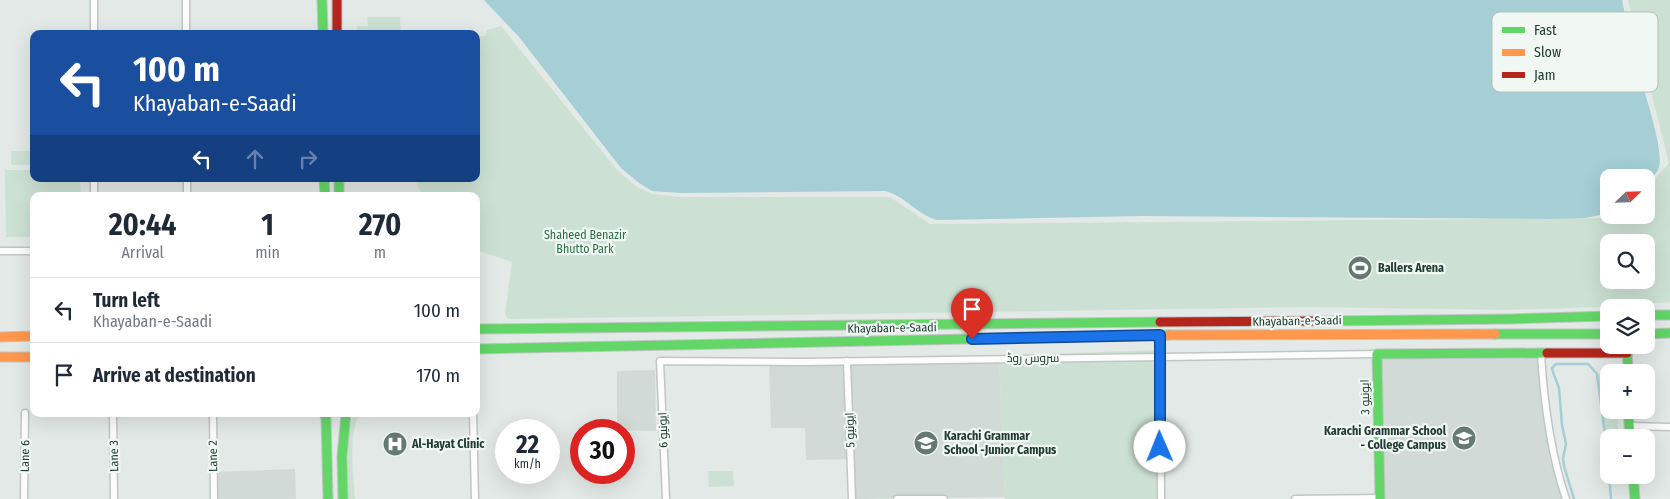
<!DOCTYPE html>
<meta charset="utf-8">
<style>
body{margin:0;font-family:"Fira Sans Condensed",Cairo,sans-serif;background:#f2f2f3;color:#1f2937;height:100vh;display:flex;flex-direction:column;font-size:19px;white-space:nowrap}
*{box-sizing:border-box;margin:0}
p{font-size:16px;color:#747a83}
.icon{flex:none;width:28px;height:28px;fill:none;stroke:currentColor;stroke-width:2;stroke-linecap:round;stroke-linejoin:round}
.map{position:relative;flex:1;overflow:hidden}
.drawer{position:absolute;left:30px;top:192px;width:450px;height:225px;display:flex;flex-direction:column;background:#fff;border-radius:10px;box-shadow:0 5px 20px #0002}
.drawer>*{flex:none}
.banner{position:absolute;left:30px;top:30px;width:450px;height:152px;border-radius:10px;box-shadow:0 5px 20px #0002;background:#1a4fa0;color:#fff;overflow:hidden}
.needle{width:32px;rotate:67deg}
.fabs{position:absolute;left:1600px;top:169px;display:grid;gap:10px}
.fabs a{display:grid;place-items:center;width:55px;height:55px;border-radius:10px;background:#fff;box-shadow:0 5px 20px #0002;font-size:25px}
.speed{position:absolute;left:495px;top:419px;display:flex;gap:10px;font-size:25px;font-weight:700;text-align:center}
.speed>*{display:grid;place-content:center;width:65px;height:65px;border-radius:50%;background:#fff;box-shadow:0 5px 20px #0002;line-height:1}
.speed small{font-size:12px;font-weight:400}
.speed .limit{border:8px solid #d22;background:#fff;color:#111}
.pin{position:absolute;display:grid;place-items:center;width:42px;height:42px;color:#fff;margin:-51px -21px;border-radius:50% 50% 50% 0;rotate:-45deg;box-shadow:0 0 5px #0007}
.pin .icon{rotate:45deg}
.me{position:absolute;width:55px;margin:-28px;rotate:359deg;stroke-linejoin:round;filter:drop-shadow(0 0 4px #0008)}
.turn{display:flex;align-items:center;gap:18px;height:105px;padding:0 20px;font-size:22px}
.turn .icon{width:65px;height:65px;stroke-width:2.5}
.turn b{display:block;font-size:35px;line-height:42px}
.lanes{display:flex;align-items:center;height:48px;padding:0 20px;background:#0003;justify-content:center;gap:25px;direction:ltr}
.lanes .off{opacity:.35}
.eta{display:flex;justify-content:space-evenly;align-items:center;height:85px;text-align:center}
.eta b{font-size:30px;font-weight:700;line-height:35px}
ul{padding:0;list-style:none}
li{display:flex;align-items:center;gap:15px;height:65px;padding:0 20px;border-top:1px solid #e0e1e3}
li div{flex:1}
li b{display:block;font-size:19px}
li em{font-style:normal}
.map>svg:first-child{display:block}
</style>
<div class="map">
<svg width="1670" height="499" viewBox="0 0 1670 499">
<rect width="100%" height="100%" fill="#e3e9e6"/>
<g fill="#d1dad6">
<polygon points="1377,354 1541,354 1547,416 1566,499 1380,499"/>
<polygon points="999,356 1005,497 852,499 850,459 806,460 805,428 771,428 769,362"/>
<polygon points="655,370 656,431 617,430 617,371"/>
<polygon points="295,469 296,499 213,499 211,472"/>
</g>
<g fill="#cce1d3" fill-rule="evenodd">
<path d="M1628,0h42v302l-70,5 -94,3 -195,-3 -803,12 -3,-5 7,-52 -36,-12v-54h-54l-6,-15v-2h60v-142l9,-1 2,-6 14,-4 117,145 19,16 15,7 30,3h208l40,27 689,-6 4,-3h23v-26l23,-26zM1609,242h37v38h-37z"/>
<polygon points="367,17 400,17 401,34 356,33 357,26 368,26"/>
<rect x="11" y="151" width="23" height="14"/>
<polygon points="5,170 34,170 34,179 80,179 81,196 34,196 34,237 6,237"/>
<polygon points="1156,350 1161,499 1005,499 999,356"/>
<polygon points="1609,373 1609,410 1618,410 1618,437 1609,438 1609,465 1597,374"/>
<path d="M353,414h7c-13,21 -6,60 -5,85h-7v-63z"/>
<polygon points="708,471 733,471 734,486 709,487"/>
</g>
<path fill="#a5cfd5" d="M484,0h1138c5,24 10,48 17,72 5,20 25,77 20,95 -2,7 -8,11 -13,15v-4h-37v35l-24,5 -32,1 -411,-3 -205,4c-21,-6 -33,-25 -52,-29l-204,2 -29,-2 -13,-8 -18,-15 -102,-131z"/>
<g fill="none" stroke-linecap="round" stroke-linejoin="round">
<g stroke="#a5cfd5" stroke-width="2.5">
<polyline points="1609,475 1611,499"/>
<polyline points="1574,499 1564,466 1563,458 1566,444 1562,425 1559,388 1553,372 1552,368 1556,364 1588,364 1597,374 1609,465"/>
</g>
<defs>
<g id="street">
<polyline points="94,0 94,34"/>
<polyline points="186,0 186,34"/>
<polyline points="94,179 94,196"/>
<polyline points="187,179 187,196"/>
<polyline points="0,251 34,251"/>
<polyline points="1160,335 1161,499"/>
<path d="M1541,354c3,49 9,98 25,145"/>
<polyline points="847,361 852,499"/>
<polyline points="113,414 114,499"/>
<polyline points="213,414 214,499"/>
<polyline points="473,414 475,499"/>
<polyline points="1629,426 1670,427"/>
<polyline points="24,499 25,413"/>
<polyline points="666,499 660,361 804,362 1377,354"/>
<polyline points="897,499 944,499"/>
<polyline points="1295,499 1380,498"/>
</g>
<g id="fast">
<polyline points="322,0 323,34"/>
<polyline points="324,179 325,196"/>
<polyline points="339,179 339,196"/>
<polyline points="1646,315 1670,315"/>
<polyline points="1324,321 1510,319 1609,316"/>
<polyline points="476,329 1160,322"/>
<polyline points="1495,334 1609,334"/>
<polyline points="1646,334 1670,333"/>
<polyline points="1627,345 1628,372"/>
<polyline points="476,349 1169,335"/>
<polyline points="1628,410 1630,438"/>
<polyline points="324,414 326,418 328,499"/>
<polyline points="1633,475 1635,499"/>
<polyline points="343,499 342,456 346,414"/>
<polyline points="1380,499 1377,354 1547,353"/>
</g>
<g id="slow">
<polyline points="1169,335 1495,334"/>
<polyline points="0,337 34,336"/>
<polyline points="0,357 34,357"/>
</g>
<g id="jam">
<polyline points="337,0 337,34"/>
<polyline points="1160,322 1324,321"/>
<polyline points="1547,353 1627,353"/>
</g>
</defs>
<use href="#street" stroke="#c0c6c3" stroke-width="9"/>
<use href="#fast" stroke="#bfc6c3" stroke-width="11"/>
<use href="#slow" stroke="#bfc6c3" stroke-width="11"/>
<use href="#jam" stroke="#bfc6c3" stroke-width="11"/>
<use href="#street" stroke="#fbfcfb" stroke-width="6"/>
<use href="#fast" stroke="#63d668" stroke-width="9"/>
<use href="#slow" stroke="#ff974d" stroke-width="9"/>
<use href="#jam" stroke="#b3261e" stroke-width="9"/>
</g>
<g fill="none" stroke-linecap="round" stroke-linejoin="round">
<defs>
<polyline id="route" points="972,339 1160,335 1160,447"/>
</defs>
<use href="#route" stroke="#114b97" stroke-width="12"/>
<use href="#route" stroke="#1a73e8" stroke-width="9"/>
</g>
<defs>
<symbol id="stadium-disc" viewBox="-11 -11 22 22"><circle r="9.5" fill="#667872" stroke="#f1f8f4"/><path d="M0-5a6.5 5 0 1 0 0 10a6.5 5 0 1 0 0-10ZM-3.5-1.8h7v3.6h-7Z" fill="#fff"/></symbol>
<symbol id="university-disc" viewBox="-11 -11 22 22"><circle r="9.5" fill="#667872" stroke="#f1f8f4"/><path d="M0-5L7-2L0 1L-7-2ZM-4 1L0 2.5L4 1V4Q0 6-4 4Z" fill="#fff"/></symbol>
<symbol id="school-disc" viewBox="-11 -11 22 22"><circle r="9.5" fill="#667872" stroke="#f1f8f4"/><path d="M0-5L7-2L0 1L-7-2ZM-4 1L0 2.5L4 1V4Q0 6-4 4Z" fill="#fff"/></symbol>
<symbol id="hospital-disc" viewBox="-11 -11 22 22"><circle r="9.5" fill="#667872" stroke="#f1f8f4"/><path d="M-5-5h3v3.5h4V-5h3V5h-3V1.5h-4V5h-3Z" fill="#fff"/></symbol>
</defs>
<g fill-rule="evenodd">
<use href="#stadium-disc" x="1346" y="254" width="28" height="28"/>
<use href="#university-disc" x="1450" y="424" width="28" height="28"/>
<use href="#school-disc" x="912" y="429" width="28" height="28"/>
<use href="#hospital-disc" x="381" y="430" width="28" height="28"/>
</g>
<g text-anchor="middle" dominant-baseline="central" stroke-width="4.5" stroke-linejoin="round" paint-order="stroke">
<g font-size="12" fill="#2e7047" stroke="#f1f8f4">
<text x="585" y="235">Shaheed Benazir<tspan x="585" dy="14">Bhutto Park</tspan></text>
</g>
<g font-size="12" font-weight="bold" fill="#223b34" stroke="#f1f8f4" text-anchor="start">
<text x="1378" y="268">Ballers Arena</text>
<text x="1446" y="431" text-anchor="end">Karachi Grammar School<tspan x="1446" dy="14">- College Campus</tspan></text>
<text x="944" y="436">Karachi Grammar<tspan x="944" dy="14">School -Junior Campus</tspan></text>
<text x="412" y="444">Al-Hayat Clinic</text>
</g>
<g font-size="12" fill="#223b34" stroke="#f1f8f4">
<text transform="translate(1297 321) rotate(-1)">Khayaban-e-Saadi</text>
<text transform="translate(892 328) rotate(-1)">Khayaban-e-Saadi</text>
<text x="1033" y="358">سروس روڈ</text>
<text transform="translate(1365 397) rotate(-91)">ایونیو 3</text>
<text transform="translate(663 430) rotate(-92)">ایونیو 6</text>
<text transform="translate(850 430) rotate(-92)">ایونیو 5</text>
<text transform="translate(25 456) rotate(-89)">Lane 6</text>
<text transform="translate(114 456) rotate(-91)">Lane 3</text>
<text transform="translate(213 456) rotate(-91)">Lane 2</text>
</g>
</g>
<rect x="1492" y="12" width="166" height="80" rx="8" fill="#f1f8f4" stroke="#b3bfba" stroke-width="1"/>
<rect x="1502" y="27" width="23" height="6" fill="#63d668"/>
<rect x="1502" y="49" width="23" height="7" fill="#ff974d"/>
<rect x="1502" y="72" width="23" height="6" fill="#b3261e"/>
<g font-size="14" fill="#223b34">
<text x="1534" y="35">Fast</text>
<text x="1534" y="57">Slow</text>
<text x="1534" y="80">Jam</text>
</g>
</svg>
<div class="fabs">
<a><svg class="needle" viewBox="-14 -14 28 28"><path d="M0-13l5 13h-10z" fill="#e53935"/><path d="M0 13l5-13h-10z" fill="#747a83"/></svg></a>
<a><svg class="icon" aria-label="search" viewBox="0 0 24 24"><circle cx="10" cy="10" r="6"/><path d="M15 15l6 6"/></svg></a>
<a><svg class="icon" aria-label="layers" viewBox="0 0 24 24"><path d="M12 4l9 5-9 5-9-5zM3 14l9 5 9-5"/></svg></a>
<a>+</a>
<a>−</a>
</div>
<div class="speed"><div>22<small>km/h</small></div><div class="limit">30</div></div>
<div class="pin" style="left:972px;top:339px;background:#d93025"><svg class="icon" aria-label="arrive" viewBox="0 0 24 24"><path d="M6 21V4h12l-3 4 3 4H6"/></svg></div>
<svg class="me" style="left:1160px;top:447px" viewBox="-20 -20 40 40"><circle r="19" fill="#fff"/><path d="M0-13L10 11 0 6-10 11z" fill="#1a73e8"/></svg>
<div class="banner">
<div class="turn"><svg class="icon" aria-label="left" viewBox="0 0 24 24"><path d="M17 20v-9H6M10 6l-5 5 5 5"/></svg><div><b>100 m</b>Khayaban-e-Saadi</div></div>
<div class="lanes"><svg class="icon" aria-label="left" viewBox="0 0 24 24"><path d="M17 20v-9H6M10 6l-5 5 5 5"/></svg><svg class="icon off" aria-label="ahead" viewBox="0 0 24 24"><path d="M12 20V5M6 11l6-6 6 6"/></svg><svg class="icon off" aria-label="right" viewBox="0 0 24 24"><path d="M7 20v-9h11M14 6l5 5-5 5"/></svg></div>
</div>
<section class="drawer">
<div class="eta">
<div><b>20:44</b><p>Arrival</p></div>
<div><b>1</b><p>min</p></div>
<div><b>270</b><p>m</p></div>
</div>
<ul>
<li><svg class="icon" aria-label="left" viewBox="0 0 24 24"><path d="M17 20v-9H6M10 6l-5 5 5 5"/></svg><div><b>Turn left</b><p>Khayaban-e-Saadi</p></div><em>100 m</em></li>
<li><svg class="icon" aria-label="arrive" viewBox="0 0 24 24"><path d="M6 21V4h12l-3 4 3 4H6"/></svg><div><b>Arrive at destination</b></div><em>170 m</em></li>
</ul>
</section>
</div>
